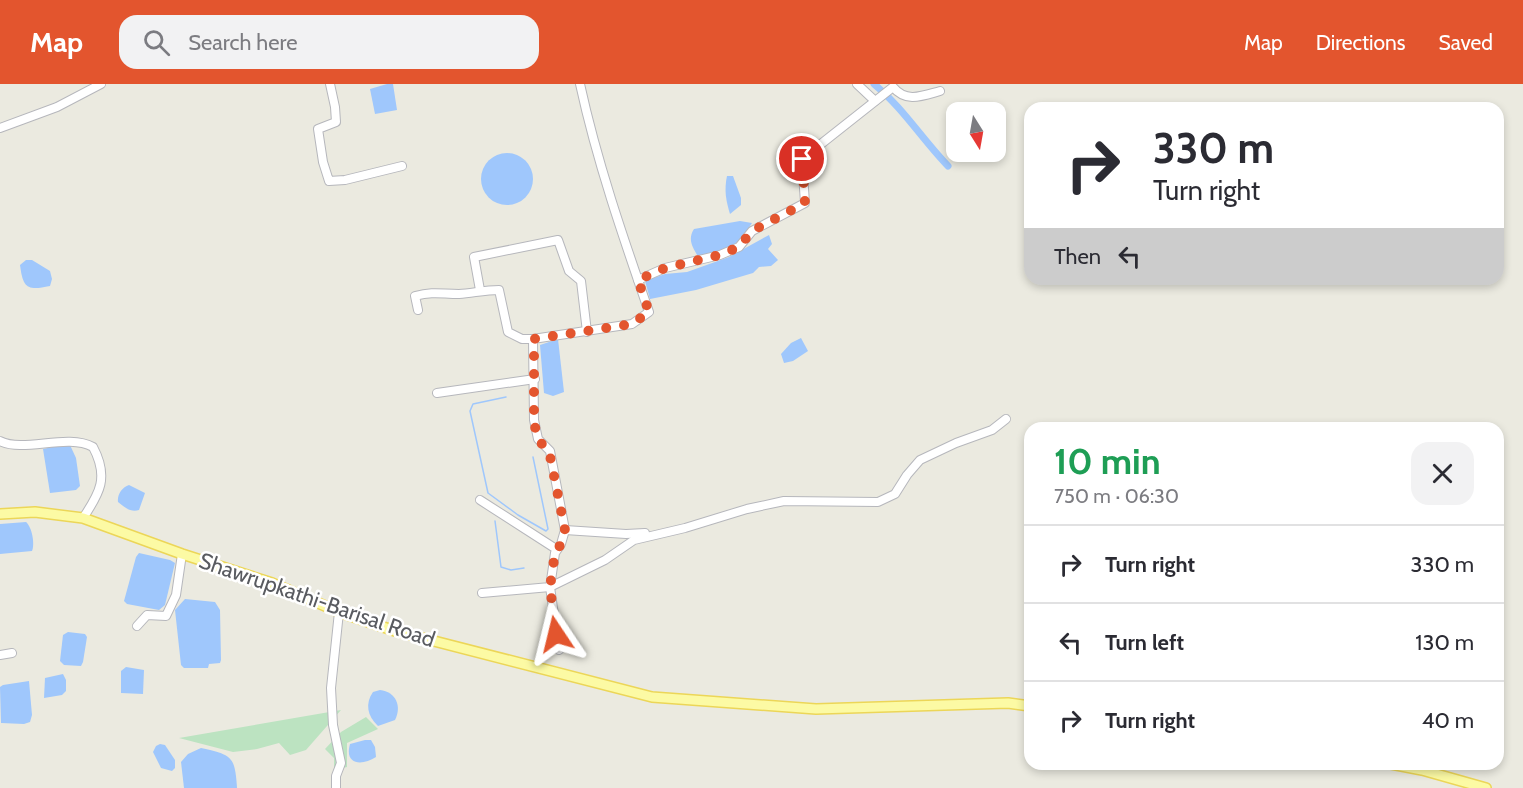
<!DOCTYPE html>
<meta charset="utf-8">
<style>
body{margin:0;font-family:Cabin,sans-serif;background:#f2f2f3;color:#2b2b33;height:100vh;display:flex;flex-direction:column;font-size:22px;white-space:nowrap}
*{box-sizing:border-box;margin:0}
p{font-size:20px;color:#7c7c81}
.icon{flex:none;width:33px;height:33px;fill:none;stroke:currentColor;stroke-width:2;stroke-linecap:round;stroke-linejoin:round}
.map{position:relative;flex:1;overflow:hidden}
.side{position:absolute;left:1024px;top:338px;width:480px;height:348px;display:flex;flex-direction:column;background:#fff;border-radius:18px;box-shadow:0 3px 9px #0003}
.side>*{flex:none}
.hud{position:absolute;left:1024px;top:18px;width:480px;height:183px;border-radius:18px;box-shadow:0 3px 9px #0003;background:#fff;color:#2b2b33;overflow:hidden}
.needle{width:39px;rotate:169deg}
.fabs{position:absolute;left:946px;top:18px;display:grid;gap:12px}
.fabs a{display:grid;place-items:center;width:60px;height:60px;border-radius:12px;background:#fff;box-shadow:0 3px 9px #0003;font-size:30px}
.pin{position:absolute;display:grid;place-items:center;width:51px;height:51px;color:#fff;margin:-26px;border:3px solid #fff;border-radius:50%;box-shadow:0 2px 6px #0007}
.me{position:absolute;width:66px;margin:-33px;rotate:350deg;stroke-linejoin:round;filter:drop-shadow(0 0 4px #0008)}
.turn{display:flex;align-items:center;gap:21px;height:126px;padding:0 30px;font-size:27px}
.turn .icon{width:78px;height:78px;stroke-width:2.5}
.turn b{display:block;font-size:42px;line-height:51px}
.then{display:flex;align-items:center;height:57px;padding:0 30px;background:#0003;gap:12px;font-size:22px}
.round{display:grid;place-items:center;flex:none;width:63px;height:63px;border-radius:18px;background:#f2f2f3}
.headline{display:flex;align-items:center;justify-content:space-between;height:102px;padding:0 30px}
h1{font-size:36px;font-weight:700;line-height:45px;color:#1e9e55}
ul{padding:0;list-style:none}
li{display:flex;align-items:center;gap:18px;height:78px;padding:0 30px;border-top:2px solid #e1e1e2}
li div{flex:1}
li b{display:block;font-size:22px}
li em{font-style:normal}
header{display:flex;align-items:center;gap:36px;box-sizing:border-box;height:84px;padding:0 30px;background:#e3552e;color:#fff}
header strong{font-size:28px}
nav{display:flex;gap:33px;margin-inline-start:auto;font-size:21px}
.search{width:420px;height:54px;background:#f2f2f3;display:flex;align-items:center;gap:15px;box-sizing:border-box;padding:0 21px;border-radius:18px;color:#7c7c81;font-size:22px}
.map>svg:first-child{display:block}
</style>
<header>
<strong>Map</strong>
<div class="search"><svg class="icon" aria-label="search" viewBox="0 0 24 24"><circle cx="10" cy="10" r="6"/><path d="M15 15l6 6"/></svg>Search here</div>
<nav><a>Map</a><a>Directions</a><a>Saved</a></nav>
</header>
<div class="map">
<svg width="1523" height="704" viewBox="0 0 1523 704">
<rect width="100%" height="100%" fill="#ebeae0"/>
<g fill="#bce3c1">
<polygon points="341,626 306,666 290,671 279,659 257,665 233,668 179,654"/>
<polygon points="366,633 378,645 347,659 347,683 334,686 334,674 325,665 341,648"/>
</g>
<g fill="#9fc7fc">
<polygon points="387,0 393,0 397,26 375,30 370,5"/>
<circle cx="507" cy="95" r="26"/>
<path d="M727,92h6l8,22v7l-11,9c-4,-13 -6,-24 -3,-38z"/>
<path d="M740,137l12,2c-17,26 -23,27 -53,35 -6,-10 -12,-18 -5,-29z"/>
<polygon points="769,151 772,160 768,165 778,176 771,182 759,183 753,189 696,206 650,215 645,197 665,190 687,188 729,173"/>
<path d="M26,176h6l18,11 2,8 -2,7c-23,5 -27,2 -30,-21z"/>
<polygon points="801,254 808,267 793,277 784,279 781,270 791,259"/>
<polygon points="558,255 564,308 553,312 544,309 540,261"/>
<polygon points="66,360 70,361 76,374 80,402 76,406 50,409 43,365"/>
<path d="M129,401l16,8 -6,17c-8,3 -15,-3 -21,-8 -1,-7 4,-15 11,-17z"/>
<path d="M26,438c6,5 9,22 6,29l-32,3v-30z"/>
<polygon points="139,469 170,476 175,479 165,521 159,526 127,520 124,517 136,473"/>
<polygon points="185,515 215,518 220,526 221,576 220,579 209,580 208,584 184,584 181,581 175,526"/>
<polygon points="68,548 85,550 87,553 83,578 81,582 64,581 60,577 63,551"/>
<polygon points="126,583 144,586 143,610 121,609 121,587"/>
<polygon points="63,590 66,596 66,607 62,611 44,614 45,594"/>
<polygon points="29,597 32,631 30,638 24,640 1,639 0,603 3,601"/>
<path d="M380,606c16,2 22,16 15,30l-17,6c-11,-10 -13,-23 -5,-34z"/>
<path d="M365,656h6l4,7 1,10c-14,9 -32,8 -26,-13z"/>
<polygon points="160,660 165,661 175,676 175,684 172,687 161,684 153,668 156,662"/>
<path d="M201,664c31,7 34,8 36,40h-53l-3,-26 7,-8z"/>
</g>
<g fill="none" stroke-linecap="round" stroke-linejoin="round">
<g stroke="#9fc7fc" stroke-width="1.5">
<polyline points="506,313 473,320 470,327 488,409 518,431 546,447 548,445 533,373"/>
<polyline points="495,437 501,483 511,486 524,484"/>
</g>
<path stroke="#9fc7fc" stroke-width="7" d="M874,0c29,24 48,55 74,82"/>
<defs>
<g id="minor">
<polyline points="330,0 335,23 336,38 318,45 323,78 329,97 345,96 402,82"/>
<polyline points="857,0 875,17"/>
<polyline points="0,44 57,23 101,0"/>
<path d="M638,196l27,-12 55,-13 19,-8 13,-16 53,-28 -3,-44 91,-72c13,16 29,9 47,4"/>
<polyline points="480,206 474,173 558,156 569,187 581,197 587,248"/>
<path d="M418,226l-3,-14c19,-5 26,-2 44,-2 14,-1 26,-4 40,-4l9,42 14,7h11"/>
<polyline points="437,309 535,295"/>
<path d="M0,357c24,12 67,-8 93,6 16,30 7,46 -10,71"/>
<polyline points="480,416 553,463"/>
<polyline points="565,446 626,450 645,449"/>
<path d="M482,509l68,-6 5,-34 6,-9 4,-14 -15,-79 -12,-12 -4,-19 -1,-81 99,-15 17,-12c-26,-75 -52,-150 -69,-228"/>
<polyline points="137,542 147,531 166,532 176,511 182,470"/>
<polyline points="559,566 550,503 605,476 634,456 685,444 747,425 784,417 878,418 895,410 907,391 920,376 956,359 992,346 1006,335"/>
<polyline points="0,571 12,569"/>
<polyline points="336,704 336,692 341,679 333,641 331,604 339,528"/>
</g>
<g id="major">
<polyline points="0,430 35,428 83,434 182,470 272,499 339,528 395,547 652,613 816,625 1008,619 1030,622"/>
<polyline points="1391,680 1422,686 1486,704"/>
</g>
</defs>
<use href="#minor" stroke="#b6b7bc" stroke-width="10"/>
<use href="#major" stroke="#ecd658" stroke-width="12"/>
<use href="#minor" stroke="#fff" stroke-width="8"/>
<use href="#major" stroke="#fcfaa4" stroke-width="9"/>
</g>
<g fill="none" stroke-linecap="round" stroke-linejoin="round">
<polyline stroke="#e3552e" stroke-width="10" stroke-dasharray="0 18" points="556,550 550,503 555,469 561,460 565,446 549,367 537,355 534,336 534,255 632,240 649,228 638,196 665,184 720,171 739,163 752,147 805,119 802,75"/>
</g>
<g text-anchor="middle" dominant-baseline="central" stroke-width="5" stroke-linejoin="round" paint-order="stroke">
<g font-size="22" fill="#595b60" stroke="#fff">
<text transform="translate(317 516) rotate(19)">Shawrupkathi-Barisal Road</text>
</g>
</g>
</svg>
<div class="fabs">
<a><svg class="needle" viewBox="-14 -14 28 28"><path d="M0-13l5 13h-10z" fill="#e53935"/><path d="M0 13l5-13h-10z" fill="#7c7c81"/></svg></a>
</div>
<div class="pin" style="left:802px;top:75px;background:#d93025"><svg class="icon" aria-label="arrive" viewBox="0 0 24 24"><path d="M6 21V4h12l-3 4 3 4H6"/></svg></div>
<svg class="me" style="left:556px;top:550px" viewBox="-20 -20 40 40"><path d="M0-17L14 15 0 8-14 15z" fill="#e3552e" stroke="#fff" stroke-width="4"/></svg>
<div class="hud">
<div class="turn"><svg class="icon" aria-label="right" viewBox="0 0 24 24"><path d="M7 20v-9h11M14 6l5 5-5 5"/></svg><div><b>330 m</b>Turn right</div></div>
<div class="then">Then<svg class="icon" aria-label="left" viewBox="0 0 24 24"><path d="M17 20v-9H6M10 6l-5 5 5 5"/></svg></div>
</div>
<section class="side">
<div class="headline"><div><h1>10 min</h1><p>750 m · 06:30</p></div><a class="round"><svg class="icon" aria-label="close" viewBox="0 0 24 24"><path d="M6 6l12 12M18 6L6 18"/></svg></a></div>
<ul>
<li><svg class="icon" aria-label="right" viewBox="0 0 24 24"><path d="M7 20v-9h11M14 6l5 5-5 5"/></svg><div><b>Turn right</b></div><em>330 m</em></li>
<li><svg class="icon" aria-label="left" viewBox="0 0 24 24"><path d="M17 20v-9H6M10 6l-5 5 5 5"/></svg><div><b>Turn left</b></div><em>130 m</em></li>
<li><svg class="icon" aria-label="right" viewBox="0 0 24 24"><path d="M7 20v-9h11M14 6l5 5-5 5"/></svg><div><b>Turn right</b></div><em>40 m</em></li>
</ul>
</section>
</div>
